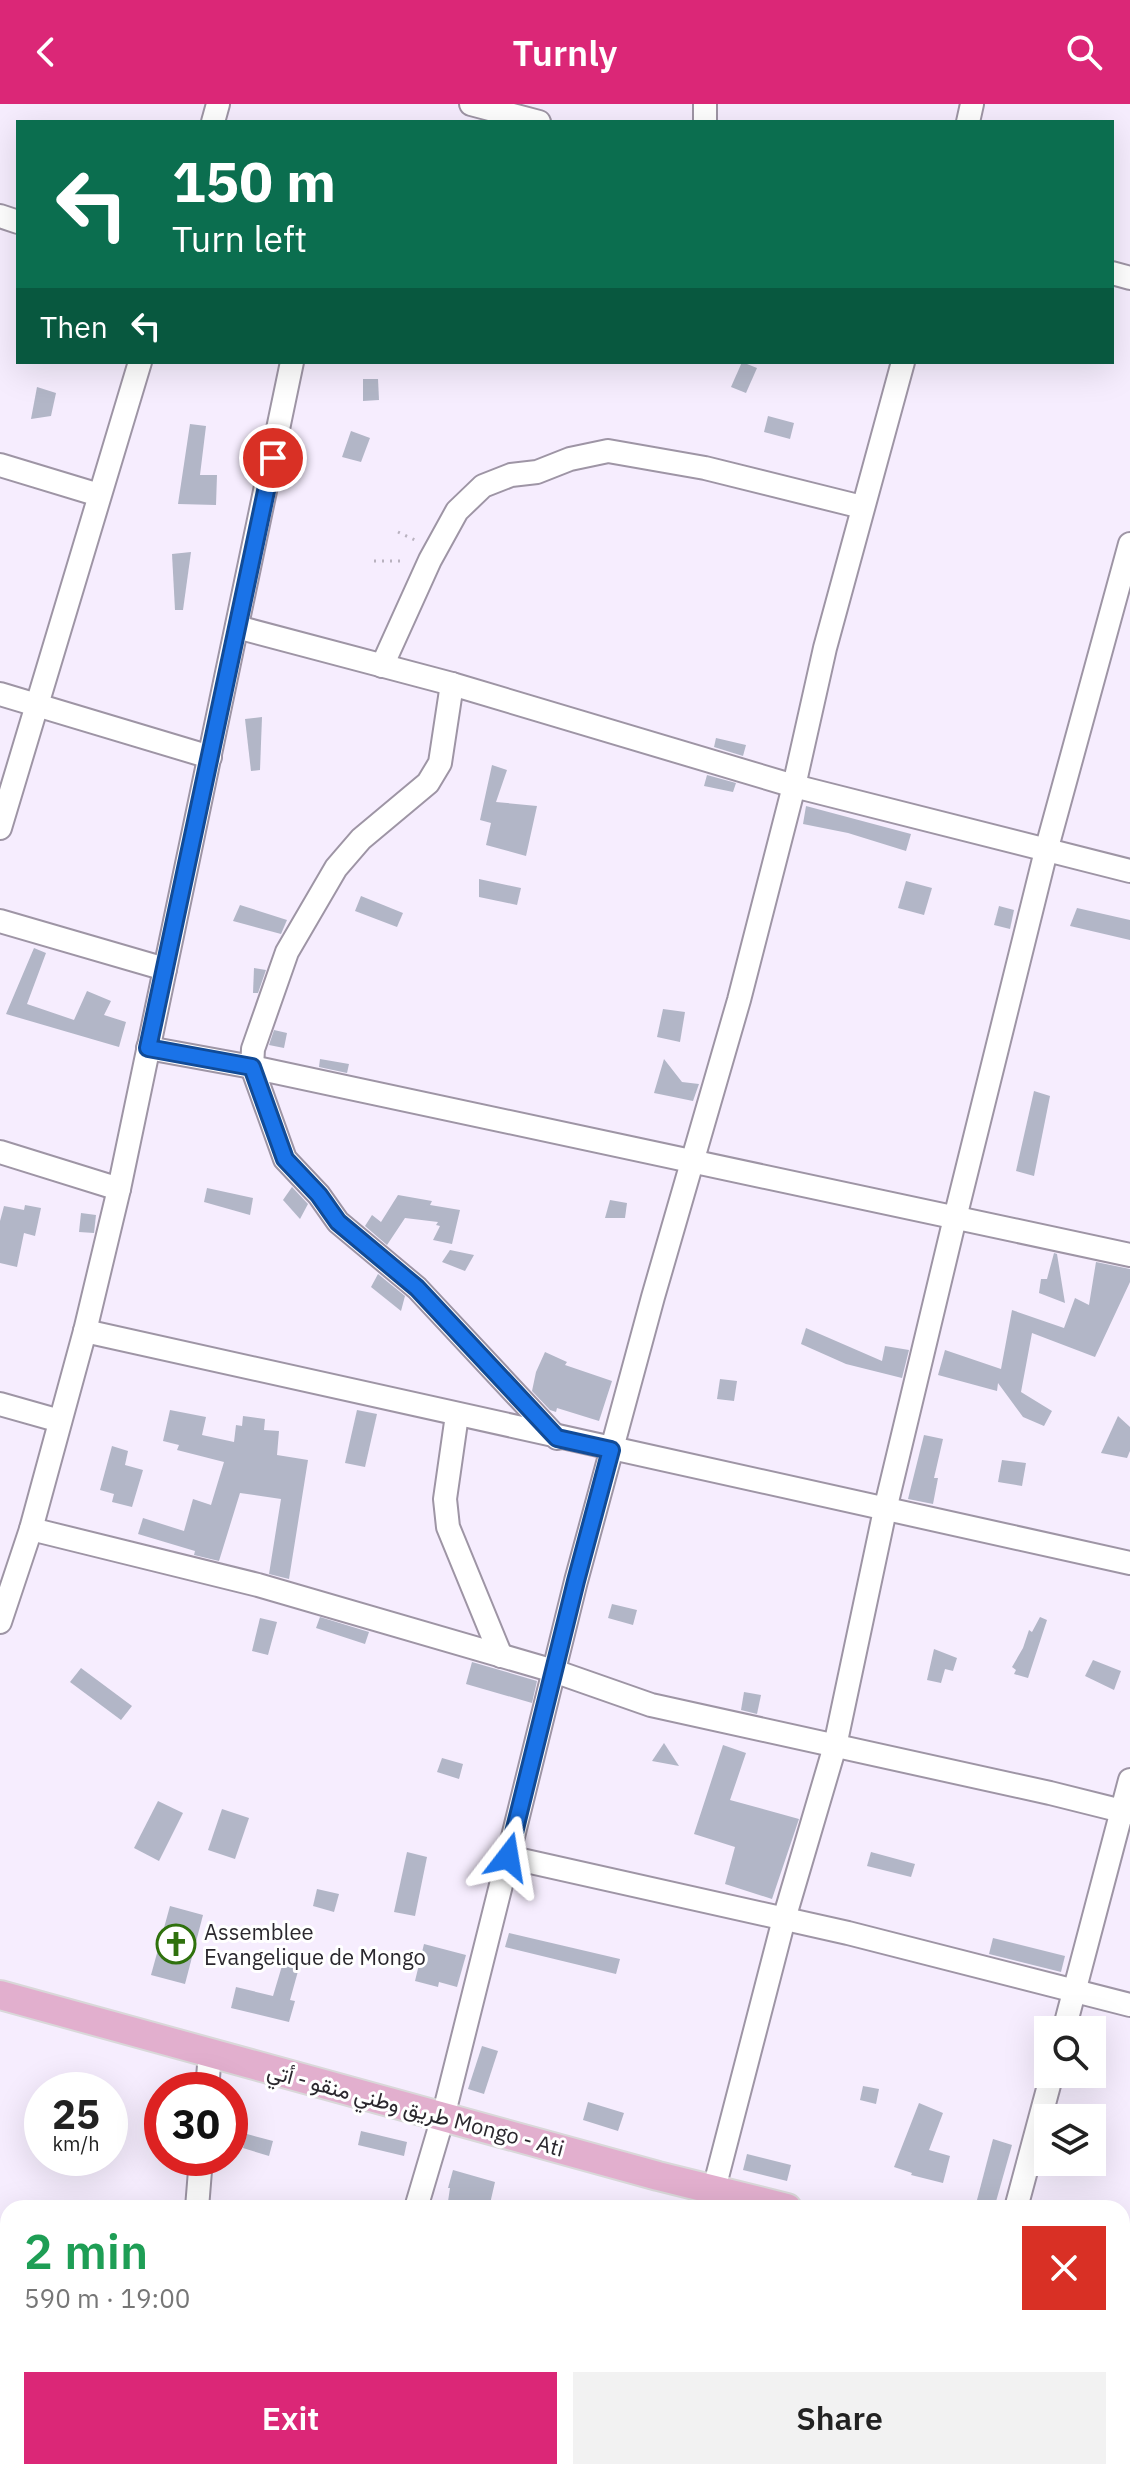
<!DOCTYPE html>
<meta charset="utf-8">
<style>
body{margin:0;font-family:"IBM Plex Sans",Vazirmatn,sans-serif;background:#f2f2f2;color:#222;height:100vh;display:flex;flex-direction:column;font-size:30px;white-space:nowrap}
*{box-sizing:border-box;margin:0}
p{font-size:26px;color:#767676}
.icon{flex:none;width:44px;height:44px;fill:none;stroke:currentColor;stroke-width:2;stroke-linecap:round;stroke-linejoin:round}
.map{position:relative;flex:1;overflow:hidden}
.drawer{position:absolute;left:0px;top:2096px;width:1130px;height:280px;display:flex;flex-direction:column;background:#fff;border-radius:24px 24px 0 0;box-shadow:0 8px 32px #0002}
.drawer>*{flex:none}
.hud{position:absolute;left:16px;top:16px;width:1098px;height:244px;border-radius:0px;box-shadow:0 8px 32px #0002;background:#0b6e4f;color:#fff;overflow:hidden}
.fabs{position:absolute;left:1034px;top:1912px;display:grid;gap:16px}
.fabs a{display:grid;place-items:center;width:72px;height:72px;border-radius:0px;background:#fff;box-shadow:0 8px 32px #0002;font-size:40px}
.speed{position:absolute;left:24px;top:1968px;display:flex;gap:16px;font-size:40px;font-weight:700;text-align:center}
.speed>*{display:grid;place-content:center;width:104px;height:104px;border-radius:50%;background:#fff;box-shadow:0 8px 32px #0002;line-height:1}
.speed small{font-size:20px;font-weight:400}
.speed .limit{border:12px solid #d22;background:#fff;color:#111}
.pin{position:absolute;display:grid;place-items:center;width:68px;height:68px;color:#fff;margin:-34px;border:4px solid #fff;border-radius:50%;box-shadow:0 2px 8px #0007}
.me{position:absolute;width:88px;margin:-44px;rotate:14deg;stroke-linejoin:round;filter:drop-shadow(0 0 6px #0008)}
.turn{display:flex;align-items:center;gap:28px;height:168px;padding:0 24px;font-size:36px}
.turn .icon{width:104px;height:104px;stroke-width:2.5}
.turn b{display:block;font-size:56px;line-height:68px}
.then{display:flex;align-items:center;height:76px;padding:0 24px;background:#0003;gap:16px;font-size:30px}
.round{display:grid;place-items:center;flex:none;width:84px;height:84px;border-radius:0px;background:#f2f2f2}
.head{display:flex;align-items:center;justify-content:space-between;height:136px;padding:0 24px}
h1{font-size:48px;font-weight:600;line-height:60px;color:#1e9e55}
.primary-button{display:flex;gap:16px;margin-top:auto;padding:16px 24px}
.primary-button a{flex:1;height:92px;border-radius:0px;background:#db2777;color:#fff;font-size:32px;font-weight:600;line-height:92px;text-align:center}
.primary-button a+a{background:#f2f2f2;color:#222}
header{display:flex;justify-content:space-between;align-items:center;height:104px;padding:0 24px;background:#db2777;color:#fff;font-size:36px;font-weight:600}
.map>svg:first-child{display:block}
</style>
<header><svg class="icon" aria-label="back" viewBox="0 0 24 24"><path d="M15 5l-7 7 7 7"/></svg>Turnly<svg class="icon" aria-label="search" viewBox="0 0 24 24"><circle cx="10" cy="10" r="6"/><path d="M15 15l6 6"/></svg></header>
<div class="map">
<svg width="1130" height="2376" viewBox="0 0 1130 2376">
<rect width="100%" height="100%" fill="#f6edfe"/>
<g fill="#b2b6c7">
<polygon points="742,258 757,264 746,289 731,283"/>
<polygon points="363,275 378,275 379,296 363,297"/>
<polygon points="37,283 56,289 51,312 31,315"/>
<polygon points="768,312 794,319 790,335 764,328"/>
<polygon points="190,320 206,322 200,371 217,371 216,401 178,400"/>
<polygon points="351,327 370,334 361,358 342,353"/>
<polygon points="191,448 183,506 175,506 172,450"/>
<polygon points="262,613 260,666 251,667 245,615"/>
<polygon points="716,634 746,641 743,652 714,643"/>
<polygon points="492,661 507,666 496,698 537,702 526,752 486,741 491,719 480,716"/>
<polygon points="707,671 736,679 733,688 704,682"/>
<polygon points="806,702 911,730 906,747 848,729 803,720"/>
<polygon points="479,775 521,784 517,801 479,793"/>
<polygon points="906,777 932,784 924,811 898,804"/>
<polygon points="361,792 403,809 397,823 355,807"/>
<polygon points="240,801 287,816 281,830 233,817"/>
<polygon points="999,802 1014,806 1010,825 994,821"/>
<polygon points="1077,804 1130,816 1130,836 1070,822"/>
<polygon points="34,844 46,849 27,900 74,916 87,887 111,897 104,911 126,918 119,943 6,910"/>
<polygon points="254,864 266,866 258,889 253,889"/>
<polygon points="663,905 685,908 680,938 657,933"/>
<polygon points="274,926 287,929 284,944 269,941"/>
<polygon points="320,955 349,960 347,969 319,963"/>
<polygon points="664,955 682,978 699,980 693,997 654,989"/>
<polygon points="1034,987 1050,992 1034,1072 1016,1067"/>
<polygon points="292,1083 308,1100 300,1115 283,1096"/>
<polygon points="207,1084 253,1094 250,1111 204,1098"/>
<polygon points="398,1091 432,1097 430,1101 460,1106 452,1140 433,1136 440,1122 436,1121 438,1118 405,1114 387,1141 365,1122 372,1111 381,1118"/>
<polygon points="610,1096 627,1099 625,1114 605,1114"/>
<polygon points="25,1101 41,1104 35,1132 24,1129 17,1163 0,1159 0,1117 4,1102 24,1106"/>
<polygon points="81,1109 96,1111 94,1129 79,1128"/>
<polygon points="450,1146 474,1151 465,1167 442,1158"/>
<polygon points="1054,1149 1057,1150 1065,1199 1039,1189 1041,1175 1047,1175"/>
<polygon points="1096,1158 1130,1165 1130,1178 1095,1253 1032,1229 1021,1288 1052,1307 1044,1322 1023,1313 998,1279 997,1287 938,1271 945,1246 1001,1265 1012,1206 1064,1224 1075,1194 1089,1201"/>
<polygon points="378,1170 405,1192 401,1207 371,1183"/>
<polygon points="806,1224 882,1257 885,1242 909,1246 902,1274 846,1260 801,1240"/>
<polygon points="545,1248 567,1258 565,1261 612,1277 599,1317 557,1304 556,1308 550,1306 532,1287 536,1268"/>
<polygon points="720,1275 737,1277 734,1297 717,1295"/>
<polygon points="170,1306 206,1313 202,1331 234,1338 236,1321 242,1322 243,1312 265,1315 264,1326 279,1327 277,1351 308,1356 289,1475 269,1470 281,1395 240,1389 219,1457 194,1451 195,1447 138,1430 143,1414 184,1427 193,1395 211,1401 224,1358 177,1346 179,1341 163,1337"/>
<polygon points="357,1306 377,1310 365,1363 345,1359"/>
<polygon points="1118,1312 1130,1323 1130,1347 1127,1354 1101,1349"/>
<polygon points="924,1331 943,1335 934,1374 938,1374 933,1400 908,1395"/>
<polygon points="112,1342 128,1347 125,1361 143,1366 132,1403 112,1398 114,1390 100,1386"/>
<polygon points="1002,1356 1026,1359 1022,1382 998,1378"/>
<polygon points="612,1500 637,1506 633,1521 608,1514"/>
<polygon points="320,1513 369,1528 365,1540 316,1524"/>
<polygon points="1040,1513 1047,1516 1028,1574 1014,1570 1016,1566 1012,1563 1023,1544 1029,1526 1032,1528"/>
<polygon points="260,1514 277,1518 268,1551 252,1547"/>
<polygon points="934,1545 957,1554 953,1567 945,1565 941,1579 927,1576"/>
<polygon points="1093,1556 1121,1567 1114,1586 1085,1572"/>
<polygon points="472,1558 537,1577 532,1599 466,1580"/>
<polygon points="81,1564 132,1602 121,1616 70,1578"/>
<polygon points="744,1588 761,1591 757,1610 741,1606"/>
<polygon points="664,1639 679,1662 652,1657"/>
<polygon points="723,1641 746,1649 730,1696 799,1715 772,1795 725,1780 735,1743 694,1730"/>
<polygon points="442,1654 463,1660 459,1675 437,1668"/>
<polygon points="158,1697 183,1709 159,1757 134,1744"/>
<polygon points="222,1705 249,1714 235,1755 208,1746"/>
<polygon points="407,1748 427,1753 415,1812 394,1808"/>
<polygon points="871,1748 915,1760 911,1773 867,1762"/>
<polygon points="317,1785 339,1790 334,1808 313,1802"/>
<polygon points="170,1802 203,1811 185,1880 151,1871"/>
<polygon points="509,1829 620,1855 616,1870 505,1843"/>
<polygon points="993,1834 1065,1852 1061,1868 989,1850"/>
<polygon points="424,1840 466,1851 457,1883 439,1878 438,1883 415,1877"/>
<polygon points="284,1855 300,1860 290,1896 295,1897 289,1918 231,1904 236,1883 273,1892"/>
<polygon points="482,1942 498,1947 484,1990 468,1985"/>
<polygon points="863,1982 879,1985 876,2000 860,1996"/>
<polygon points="588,1998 624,2009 618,2027 583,2016"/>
<polygon points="919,1999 943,2009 929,2046 950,2052 943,2079 911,2071 912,2069 894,2063"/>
<polygon points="361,2027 407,2038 404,2052 358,2041"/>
<polygon points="247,2030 273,2037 269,2052 243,2044"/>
<polygon points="993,2035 1012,2041 995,2101 977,2096"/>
<polygon points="747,2050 791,2061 787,2077 743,2066"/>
<polygon points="453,2066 495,2078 489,2104 447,2104 450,2084 448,2084"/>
</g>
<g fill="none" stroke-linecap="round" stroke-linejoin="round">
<defs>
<g id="minor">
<polyline points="471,0 539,18"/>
<polyline points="213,18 218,0"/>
<polyline points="705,18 705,0"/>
<polyline points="968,18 972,0"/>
<polyline points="0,112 18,118"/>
<polyline points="1112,169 1130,174"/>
<polyline points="903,258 825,544 794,682 739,896 653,1193 576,1477 508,1753 848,1829 1130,1901"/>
<polyline points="0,361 99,391"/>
<polyline points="237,523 452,580 794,682 1130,767"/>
<polyline points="382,562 430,456 457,407 483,382 511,371 537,368 570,355 608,347 705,364 862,403"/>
<polyline points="452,580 440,659 428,679 361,735 336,764 287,848 253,945 252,963 285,1055 319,1091 338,1118 417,1184 557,1334"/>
<polyline points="0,590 210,653"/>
<polyline points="0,724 140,258"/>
<polyline points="0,817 165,865"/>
<polyline points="148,944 252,963 1130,1151"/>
<polyline points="0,1048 119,1085"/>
<polyline points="85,1227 1130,1459"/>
<polyline points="0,1300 60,1317"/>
<polyline points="457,1311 445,1395 448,1423 501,1552"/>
<polyline points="31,1425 258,1481 554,1567 651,1601 1050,1689 1130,1709"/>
<polyline points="0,1518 31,1425 85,1227 119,1085 292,258"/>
<polyline points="1064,1926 1130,1676"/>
<polyline points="207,1986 210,1949"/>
<polyline points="197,2104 201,2054"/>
<polyline points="416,2104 443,2013 508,1753"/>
<polyline points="709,2104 784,1815 835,1642 885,1406 955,1114 1046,747 1130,440"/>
<polyline points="1016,2104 1052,1970"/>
<polyline points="1064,2368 1095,2376"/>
<polyline points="625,2376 628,2368"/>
<polyline points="931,2376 934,2368"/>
</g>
<g id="major">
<polyline points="0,1891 658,2072 787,2104"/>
<polyline points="1122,2188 1130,2190"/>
</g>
</defs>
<use href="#minor" stroke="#9e95a5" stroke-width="26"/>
<use href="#major" stroke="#d9d8d9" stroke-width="32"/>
<g stroke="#b9b2bf" stroke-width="3" stroke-dasharray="2 6" stroke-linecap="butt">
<polyline points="398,428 417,437"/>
<polyline points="374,457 406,457"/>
</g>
<use href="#minor" stroke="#fff" stroke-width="22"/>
<use href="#major" stroke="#e2afce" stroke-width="28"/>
</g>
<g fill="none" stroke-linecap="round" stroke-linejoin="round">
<defs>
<polyline id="route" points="273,354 148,944 252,963 285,1055 319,1091 338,1118 417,1184 557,1334 611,1346 576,1477 508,1753"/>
</defs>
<use href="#route" stroke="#114b97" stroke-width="20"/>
<use href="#route" stroke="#1a73e8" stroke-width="14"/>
</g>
<defs>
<symbol id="church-ring" viewBox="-11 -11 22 22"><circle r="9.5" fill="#fff" stroke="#2f710d" stroke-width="1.5"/><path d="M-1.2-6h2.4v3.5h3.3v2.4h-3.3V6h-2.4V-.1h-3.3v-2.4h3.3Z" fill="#2f710d"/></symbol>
</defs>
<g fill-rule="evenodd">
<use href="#church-ring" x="154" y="1818" width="44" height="44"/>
</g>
<g text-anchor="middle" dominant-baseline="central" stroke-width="6" stroke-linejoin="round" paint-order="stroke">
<g font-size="22" fill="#2b282e" stroke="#fff" text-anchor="start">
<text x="204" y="1827">Assemblee<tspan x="204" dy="25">Evangelique de Mongo</tspan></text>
</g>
<g font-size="22" fill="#2b282e" stroke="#fff">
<text transform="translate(416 2005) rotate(15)">طريق وطني منقو - أتي Mongo - Ati</text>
</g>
</g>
</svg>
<div class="fabs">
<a><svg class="icon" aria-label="search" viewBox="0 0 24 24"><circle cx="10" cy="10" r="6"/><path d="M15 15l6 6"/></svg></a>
<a><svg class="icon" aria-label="layers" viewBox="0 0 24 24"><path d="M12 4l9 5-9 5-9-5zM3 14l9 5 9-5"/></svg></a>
</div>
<div class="speed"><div>25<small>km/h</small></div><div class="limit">30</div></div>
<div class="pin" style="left:273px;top:354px;background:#d93025"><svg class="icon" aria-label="arrive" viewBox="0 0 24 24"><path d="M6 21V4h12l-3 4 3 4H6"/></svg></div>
<svg class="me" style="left:508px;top:1753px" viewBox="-20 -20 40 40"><path d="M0-17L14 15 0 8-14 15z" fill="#1a73e8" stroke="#fff" stroke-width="4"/></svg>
<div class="hud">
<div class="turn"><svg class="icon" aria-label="left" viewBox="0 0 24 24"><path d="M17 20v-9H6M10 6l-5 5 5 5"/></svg><div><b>150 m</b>Turn left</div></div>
<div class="then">Then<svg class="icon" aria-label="left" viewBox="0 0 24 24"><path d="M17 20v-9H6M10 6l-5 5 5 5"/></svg></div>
</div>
<section class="drawer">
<div class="head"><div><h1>2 min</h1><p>590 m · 19:00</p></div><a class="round" style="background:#d93025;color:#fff"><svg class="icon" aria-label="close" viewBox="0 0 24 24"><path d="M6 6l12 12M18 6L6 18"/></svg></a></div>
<div class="primary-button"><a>Exit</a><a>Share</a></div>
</section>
</div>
